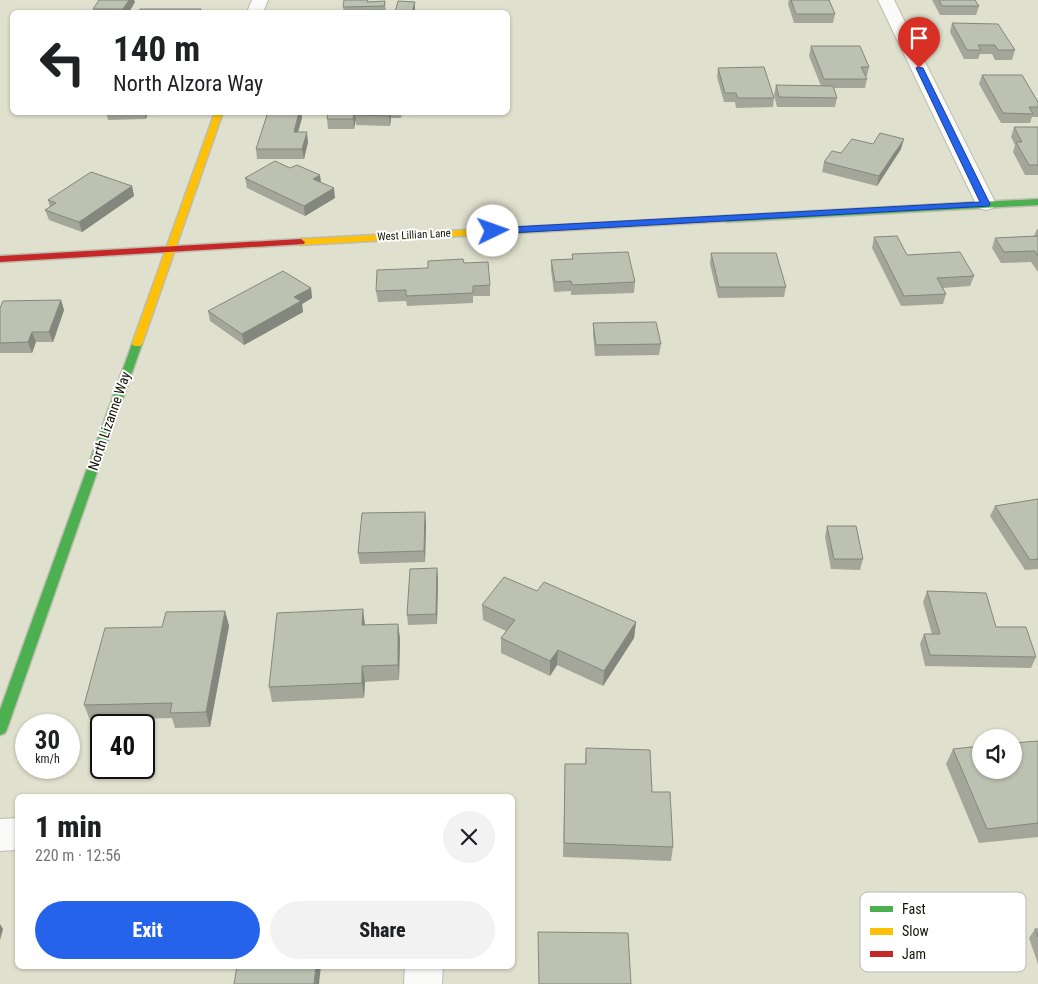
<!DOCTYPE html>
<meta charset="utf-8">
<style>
body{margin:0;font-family:"Roboto Condensed",sans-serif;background:#f2f2f2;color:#202124;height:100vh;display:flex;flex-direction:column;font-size:19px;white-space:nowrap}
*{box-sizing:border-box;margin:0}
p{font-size:16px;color:#757577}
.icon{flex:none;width:28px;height:28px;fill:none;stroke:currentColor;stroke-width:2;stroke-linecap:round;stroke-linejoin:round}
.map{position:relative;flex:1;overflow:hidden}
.panel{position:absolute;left:15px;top:794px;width:500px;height:175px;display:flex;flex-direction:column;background:#fff;border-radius:8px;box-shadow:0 1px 4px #0004}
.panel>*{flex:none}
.hud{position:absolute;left:10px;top:10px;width:500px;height:105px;border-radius:8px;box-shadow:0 1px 4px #0004;background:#fff;color:#202124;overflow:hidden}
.fabs{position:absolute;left:972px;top:729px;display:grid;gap:10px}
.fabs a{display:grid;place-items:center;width:50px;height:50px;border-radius:50%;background:#fff;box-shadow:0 1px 4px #0004;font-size:25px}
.speed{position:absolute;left:15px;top:714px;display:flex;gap:10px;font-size:25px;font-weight:700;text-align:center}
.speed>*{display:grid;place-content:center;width:65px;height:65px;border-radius:50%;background:#fff;box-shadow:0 1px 4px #0004;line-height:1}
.speed small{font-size:12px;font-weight:400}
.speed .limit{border:2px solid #111;border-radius:8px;background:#fff;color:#111}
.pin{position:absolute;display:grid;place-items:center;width:42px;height:42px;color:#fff;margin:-51px -21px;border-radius:50% 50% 50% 0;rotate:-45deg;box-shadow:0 0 5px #0007}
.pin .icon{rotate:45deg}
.me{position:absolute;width:55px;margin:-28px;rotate:87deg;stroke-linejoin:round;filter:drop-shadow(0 0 4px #0008)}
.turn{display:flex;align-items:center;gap:18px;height:105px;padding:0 20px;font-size:22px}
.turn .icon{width:65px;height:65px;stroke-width:2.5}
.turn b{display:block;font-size:35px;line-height:42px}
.round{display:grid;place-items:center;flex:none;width:52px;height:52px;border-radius:26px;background:#f2f2f2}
.head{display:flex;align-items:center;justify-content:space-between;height:85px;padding:0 20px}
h1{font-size:30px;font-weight:800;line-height:38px}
.action{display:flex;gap:10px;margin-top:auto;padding:10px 20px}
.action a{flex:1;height:58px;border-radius:30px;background:#2563eb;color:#fff;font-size:20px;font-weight:800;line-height:58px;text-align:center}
.action a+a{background:#f2f2f2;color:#202124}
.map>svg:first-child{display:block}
</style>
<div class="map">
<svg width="1038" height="984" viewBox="0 0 1038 984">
<rect width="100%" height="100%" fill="#e0e0ce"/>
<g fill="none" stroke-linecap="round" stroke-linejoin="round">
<defs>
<g id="street">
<polygon points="252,0 268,0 263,12 247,12"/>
<polygon points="878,0 894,0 996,204 993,208 986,210 979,208 976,204"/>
<polygon points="18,818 18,850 0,851 0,819"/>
<polygon points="405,966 443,966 442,984 404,984"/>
</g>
<g id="fast">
<polygon points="1038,199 1038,205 726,222 722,219 726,216"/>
<polygon points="137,341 142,344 7,729 5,733 0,735 0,710 132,344"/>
</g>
<g id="slow">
<polygon points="215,112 223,112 142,344 140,346 134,346 132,344"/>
<polygon points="726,216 729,217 729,221 301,245 297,242 301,239"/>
</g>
<polygon id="jam" points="301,239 305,242 304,244 0,262 0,256"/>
</defs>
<use href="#street" stroke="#bdbdae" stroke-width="2"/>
<use href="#fast" stroke="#bdbdae" stroke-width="3"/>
<use href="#slow" stroke="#bdbdae" stroke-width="3"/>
<use href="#jam" stroke="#bdbdae" stroke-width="3"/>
<use href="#street" fill="#fafaf8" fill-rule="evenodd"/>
<use href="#fast" fill="#4caf50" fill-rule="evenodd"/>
<use href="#slow" fill="#ffc107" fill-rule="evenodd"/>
<use href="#jam" fill="#c62828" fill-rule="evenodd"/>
</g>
<g fill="#a3a699">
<polygon points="789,0 829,0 835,14 833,23 794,23 788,4"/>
<polygon points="932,0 975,0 979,6 976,15 940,15"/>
<polygon points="385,1 386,12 344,12 343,7 368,2"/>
<polygon points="135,2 129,12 94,12 93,9"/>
<polygon points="952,23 1015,50 1012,60 995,60 992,54 980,54 978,59 964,59 950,32"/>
<polygon points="811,46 869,67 867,76 865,76 867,79 865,88 834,88 837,98 835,107 777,107 774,95 776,85 821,86 809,56"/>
<polygon points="718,68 774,98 773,107 736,108 735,102 724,102 717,77"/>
<polygon points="982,75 1038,102 1038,117 1032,117 1030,123 1001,123 979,84"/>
<polygon points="106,112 148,112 146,119 108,120"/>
<polygon points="268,112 301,112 302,118 298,132 308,142 304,159 257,159 256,149"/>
<polygon points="328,112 402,112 401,118 391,118 390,126 356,125 356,119 354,129 328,129 327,119"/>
<polygon points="1014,127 1038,127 1038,175 1025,175 1013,152 1015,145 1011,137"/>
<polygon points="873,144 901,149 877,186 822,172 824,162"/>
<polygon points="290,168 320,175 321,182 335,198 305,216 247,188 245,178"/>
<polygon points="132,186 134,196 82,232 49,220 45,210 50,207 48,200"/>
<polygon points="1037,229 1038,229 1038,272 1031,262 1001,263 992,248 995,238 1034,236"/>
<polygon points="874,237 907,255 974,276 970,286 943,288 946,294 943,304 901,306 872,248"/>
<polygon points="711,253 786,287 784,297 718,298 710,264"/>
<polygon points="572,254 635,282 634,293 571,295 571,291 554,292 551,270 551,260 572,259"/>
<polygon points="464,263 490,285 490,296 473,296 473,303 407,306 406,301 378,302 376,291 428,268"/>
<polygon points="311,288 312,298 302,304 303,312 244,345 210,321 208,311"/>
<polygon points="61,300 64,310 53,342 36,342 32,353 0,353 0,308"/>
<polygon points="593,323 661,344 659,355 595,356 593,334"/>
<polygon points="1038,499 1038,569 1025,570 990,516 995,506"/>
<polygon points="426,522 425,562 360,564 358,553"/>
<polygon points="827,526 863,559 860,570 831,569 825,537"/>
<polygon points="437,568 438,579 437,624 408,625 407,615"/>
<polygon points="537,591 636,622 634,638 603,686 557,665 550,676 501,653 501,638 506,631 483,620 482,605"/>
<polygon points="927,591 996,627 1036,657 1031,668 925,666 920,644 924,634 932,634 923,602"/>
<polygon points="225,611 229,626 210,727 175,728 172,718 90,720 84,705 162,627"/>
<polygon points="398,624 400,639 399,680 365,682 364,698 272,702 269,687 365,625"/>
<polygon points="1038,741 1038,837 979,843 946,764 953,749"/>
<polygon points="586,748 652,792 673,847 671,861 563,857 565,764 585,764"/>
<polygon points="1035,929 1038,929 1038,964 1029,938"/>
</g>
<g fill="#84877d">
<polygon points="129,0 134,0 135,2 129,12 124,12 123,9"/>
<polygon points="415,2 415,12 412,12"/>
<polygon points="144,112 148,112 146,119"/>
<polygon points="299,112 301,112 302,118 295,142 294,132"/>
<polygon points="354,112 357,112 355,115 356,119 354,129 353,119"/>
<polygon points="389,112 391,112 391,118 390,126 389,116"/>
<polygon points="307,132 308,142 304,159 302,149"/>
<polygon points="904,139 901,149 877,186 879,176"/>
<polygon points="320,175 321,185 313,179"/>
<polygon points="132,186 134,196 82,232 79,222"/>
<polygon points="334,188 335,198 305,216 304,206"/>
<polygon points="311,288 312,298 302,304 303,312 244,345 242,334 294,297"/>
<polygon points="61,300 64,310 53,342 49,332"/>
<polygon points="32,332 36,342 32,353 28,342"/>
<polygon points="425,512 426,522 425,562 424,551"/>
<polygon points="437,568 438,579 437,624 436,614"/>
<polygon points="363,609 365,625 364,641 362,625"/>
<polygon points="225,611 229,626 210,727 206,712"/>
<polygon points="636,622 634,638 603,686 604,671"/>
<polygon points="398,624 400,639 399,680 398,665"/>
<polygon points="558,650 557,665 550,676 550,661"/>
<polygon points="362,666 365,682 364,698 362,683"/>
<polygon points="0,924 3,929 0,940"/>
<polygon points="316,966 321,966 319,984 314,984"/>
</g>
<g fill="#bdc1b2" stroke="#84877d">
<polygon points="99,0 129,0 123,9 93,9"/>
<polygon points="344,0 368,0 367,2 385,1 384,6 343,7"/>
<polygon points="791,0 829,0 835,14 796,14"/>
<polygon points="939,0 975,0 979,6 942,6"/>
<polygon points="398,1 415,2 412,12 395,12"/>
<polygon points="140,9 201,9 199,12 138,12"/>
<polygon points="305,11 337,11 336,12 305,12"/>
<polygon points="952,23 998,24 1015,50 998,50 995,45 978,45 981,50 967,50"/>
<polygon points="811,46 860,46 869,67 861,67 867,79 824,79"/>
<polygon points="764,67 774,98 738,98 736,93 725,93 718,68"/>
<polygon points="982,75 1022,75 1038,102 1038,107 1029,107 1033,114 1003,113"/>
<polygon points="776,85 833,86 837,98 779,97"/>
<polygon points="268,112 299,112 294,132 307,132 302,149 256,149"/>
<polygon points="328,112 354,112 353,119 327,119"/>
<polygon points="356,112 389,112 389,116 355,115"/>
<polygon points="1014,127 1038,127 1038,165 1029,165 1016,142 1022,142"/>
<polygon points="880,133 904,139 879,176 824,162 832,151 841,153 852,139 873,144"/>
<polygon points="275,161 290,168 297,165 320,175 313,179 334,188 304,206 245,178"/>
<polygon points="91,172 132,186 79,222 45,210 56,203 48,200"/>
<polygon points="897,236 907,255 960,252 974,276 937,278 946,294 904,296 874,237"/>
<polygon points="1038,236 1038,256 1035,251 1004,252 995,238"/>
<polygon points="628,252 635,282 572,285 571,281 555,282 551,260 573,259 572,254"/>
<polygon points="711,253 776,253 786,287 719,287"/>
<polygon points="463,259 464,263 488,262 490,285 473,286 473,293 406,296 406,290 376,291 377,270 428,268 428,261"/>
<polygon points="283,271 311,288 294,297 301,301 242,334 208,311"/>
<polygon points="61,300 49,332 32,332 28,342 0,343 0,308 3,301"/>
<polygon points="656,322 661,344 596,345 593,323"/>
<polygon points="1038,499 1038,559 1030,560 995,506"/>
<polygon points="425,512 424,551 358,553 362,513"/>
<polygon points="827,526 856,526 863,559 834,559"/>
<polygon points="437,568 436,614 407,615 410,569"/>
<polygon points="504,577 537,591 544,582 636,622 604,671 558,650 550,661 501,638 515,620 482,605"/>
<polygon points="927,591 986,593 996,627 1026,627 1036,657 930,655 924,634 940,634"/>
<polygon points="363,609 362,625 398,624 398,665 362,666 362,683 269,687 277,613"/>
<polygon points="225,611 206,712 170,713 172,703 84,705 105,628 162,627 166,612"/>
<polygon points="1038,741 1038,823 987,829 953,749 981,746 981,770 1014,770 1014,743"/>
<polygon points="586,748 650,750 652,792 670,792 673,847 564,843 565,764 586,764"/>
<polygon points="1035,929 1038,929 1038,937"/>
<polygon points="538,932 628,933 631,984 539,984"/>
<polygon points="237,966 316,966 314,984 234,984"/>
</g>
<polygon fill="#2563eb" stroke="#184099" points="917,67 923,68 990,204 989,206 493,234 489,231 493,228 980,202 916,68"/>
<g text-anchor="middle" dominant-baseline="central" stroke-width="4" stroke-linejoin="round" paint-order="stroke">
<g font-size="11" fill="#131307" stroke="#fff">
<text transform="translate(414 235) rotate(-3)">West Lillian Lane</text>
</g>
<g font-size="14" fill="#131307" stroke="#fff">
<text transform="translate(109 421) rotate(-71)">North Lizanne Way</text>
</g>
</g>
<rect x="860" y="892" width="166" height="80" rx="8" fill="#fff" stroke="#b8b8b5" stroke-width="1"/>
<rect x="870" y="906" width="23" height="6" fill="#4caf50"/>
<rect x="870" y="928" width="23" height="7" fill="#ffc107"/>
<rect x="870" y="951" width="23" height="6" fill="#c62828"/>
<g font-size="14" fill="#131307">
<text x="902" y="914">Fast</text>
<text x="902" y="936">Slow</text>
<text x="902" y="959">Jam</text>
</g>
</svg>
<div class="fabs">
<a><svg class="icon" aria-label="sound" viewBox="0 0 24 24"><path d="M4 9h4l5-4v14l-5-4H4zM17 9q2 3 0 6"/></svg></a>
</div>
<div class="speed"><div>30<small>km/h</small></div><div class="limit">40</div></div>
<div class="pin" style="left:919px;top:68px;background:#d93025"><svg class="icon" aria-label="arrive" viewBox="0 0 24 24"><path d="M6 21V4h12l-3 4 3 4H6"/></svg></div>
<svg class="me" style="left:493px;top:231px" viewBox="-20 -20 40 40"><circle r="19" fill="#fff"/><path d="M0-13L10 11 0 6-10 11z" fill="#2563eb"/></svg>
<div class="hud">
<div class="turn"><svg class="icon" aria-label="left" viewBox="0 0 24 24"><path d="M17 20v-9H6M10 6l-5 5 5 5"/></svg><div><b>140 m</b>North Alzora Way</div></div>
</div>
<section class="panel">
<div class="head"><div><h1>1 min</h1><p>220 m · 12:56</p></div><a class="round"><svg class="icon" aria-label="close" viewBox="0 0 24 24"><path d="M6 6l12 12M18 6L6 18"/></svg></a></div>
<div class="action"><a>Exit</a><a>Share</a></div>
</section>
</div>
